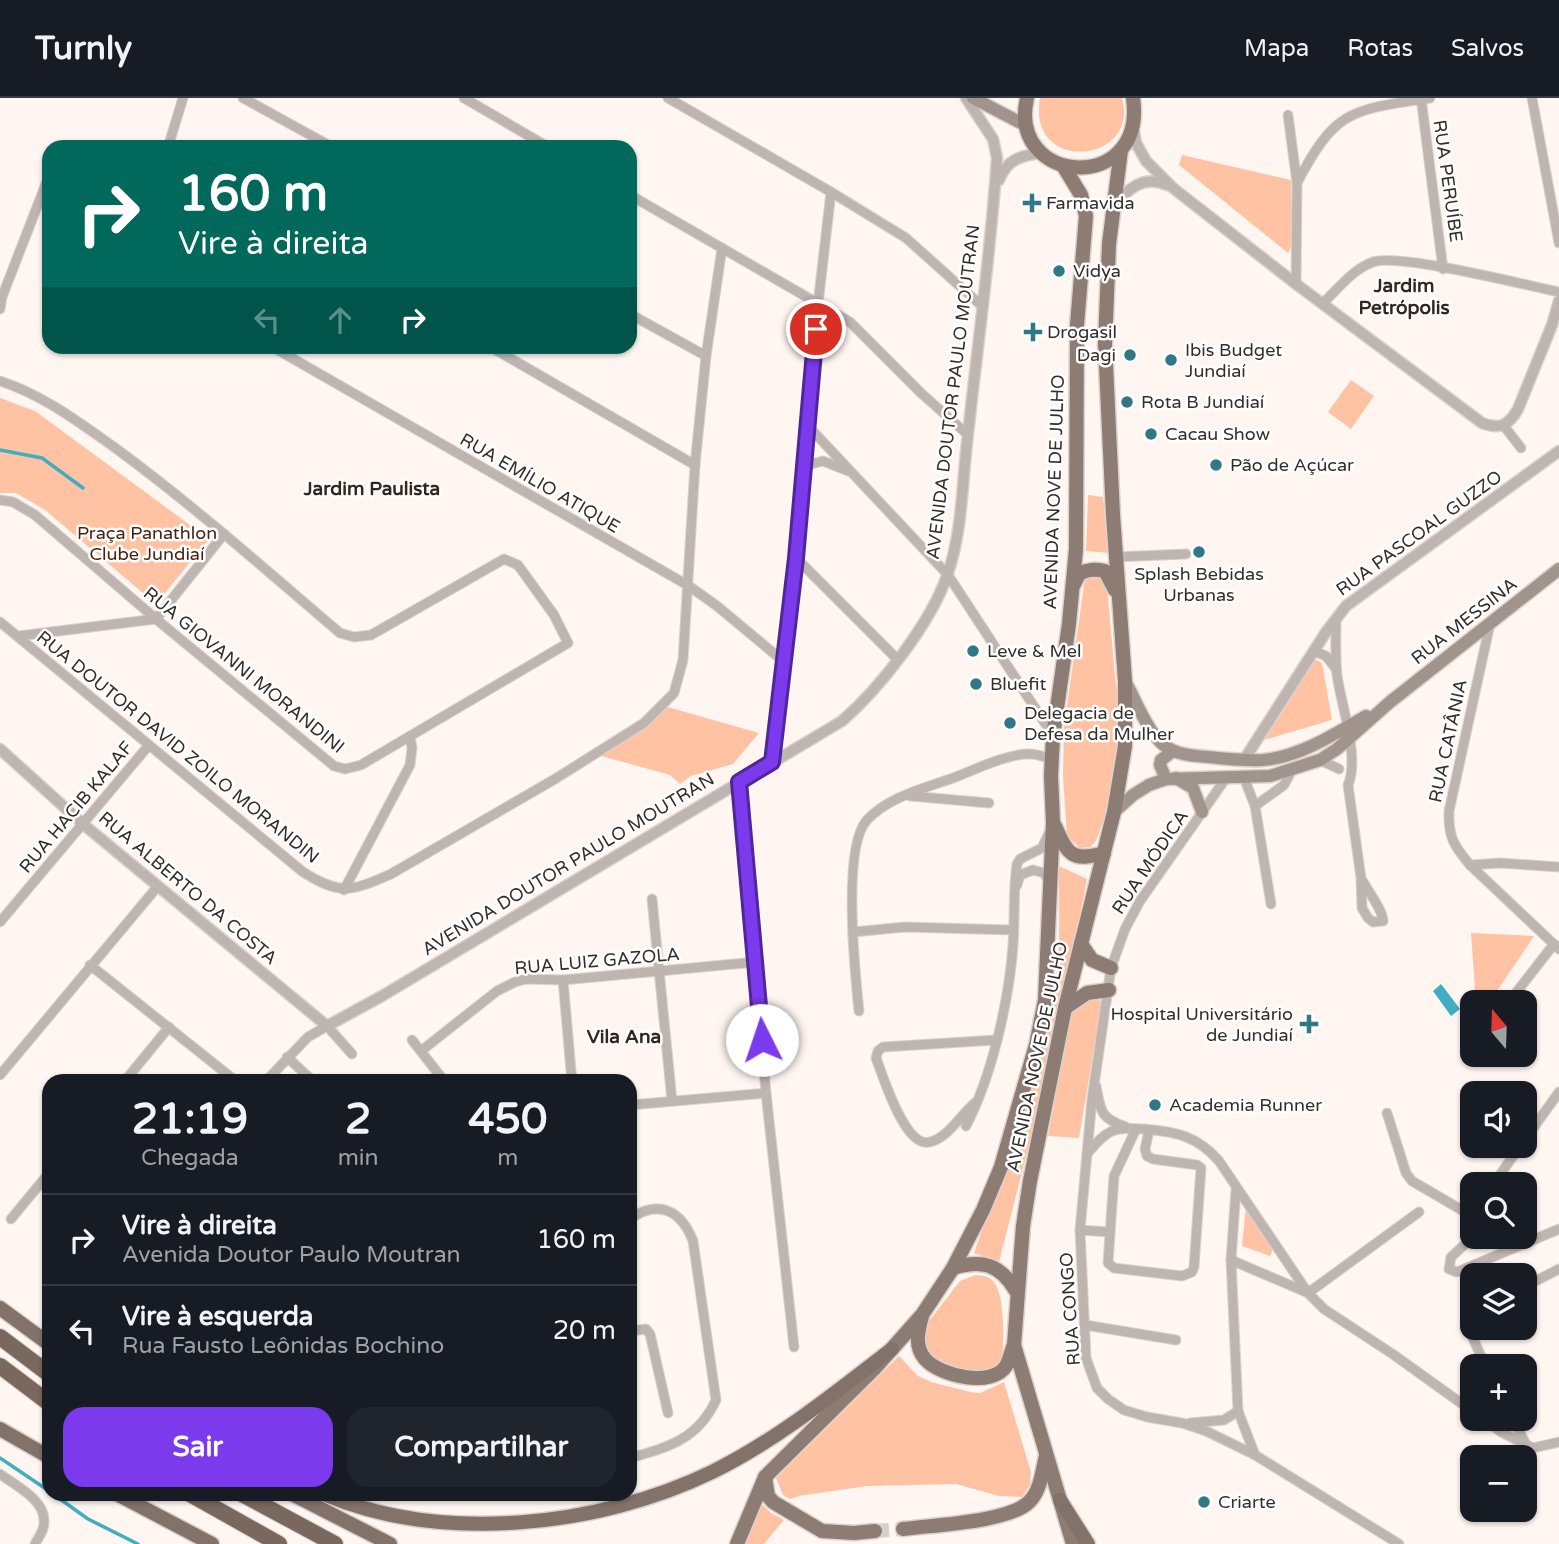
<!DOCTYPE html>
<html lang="pt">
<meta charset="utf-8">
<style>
body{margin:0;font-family:"Varela Round",sans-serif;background:#20242c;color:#f1f3f6;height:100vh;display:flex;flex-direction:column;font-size:26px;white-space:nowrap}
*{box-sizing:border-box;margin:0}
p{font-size:23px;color:#9ea1a6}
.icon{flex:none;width:38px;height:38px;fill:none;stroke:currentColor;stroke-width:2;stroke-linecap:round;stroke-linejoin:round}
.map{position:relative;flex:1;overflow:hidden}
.drawer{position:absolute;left:42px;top:976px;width:595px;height:427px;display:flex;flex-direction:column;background:#171b24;border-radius:21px;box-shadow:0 2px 5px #0004}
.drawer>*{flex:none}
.hud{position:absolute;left:42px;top:42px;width:595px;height:214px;border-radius:21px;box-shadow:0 2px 5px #0004;background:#00695c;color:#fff;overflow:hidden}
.needle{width:46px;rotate:341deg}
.tools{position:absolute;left:1460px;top:892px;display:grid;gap:14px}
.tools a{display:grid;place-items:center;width:77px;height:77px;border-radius:14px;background:#171b24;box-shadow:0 2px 5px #0004;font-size:35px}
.pin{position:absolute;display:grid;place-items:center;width:60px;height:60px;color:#fff;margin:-30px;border:4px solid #fff;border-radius:50%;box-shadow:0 2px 7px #0007}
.me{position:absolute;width:77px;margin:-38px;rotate:356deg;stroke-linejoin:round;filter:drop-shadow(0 0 5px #0008)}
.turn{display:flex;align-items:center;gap:24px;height:147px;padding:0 21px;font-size:32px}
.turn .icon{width:91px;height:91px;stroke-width:2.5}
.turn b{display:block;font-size:49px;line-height:60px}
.lanes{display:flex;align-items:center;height:66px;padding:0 21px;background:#0003;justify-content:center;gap:35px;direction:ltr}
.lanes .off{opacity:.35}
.eta{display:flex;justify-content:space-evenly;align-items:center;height:119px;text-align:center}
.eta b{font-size:42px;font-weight:800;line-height:49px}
.button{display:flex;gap:14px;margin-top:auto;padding:14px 21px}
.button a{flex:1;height:80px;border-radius:21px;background:#7c3aed;color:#fff;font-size:28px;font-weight:800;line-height:80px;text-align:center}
.button a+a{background:#20242c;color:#f1f3f6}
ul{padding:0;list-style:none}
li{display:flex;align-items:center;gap:21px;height:91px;padding:0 21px;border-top:2px solid #363941}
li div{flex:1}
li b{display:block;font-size:26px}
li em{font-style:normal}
header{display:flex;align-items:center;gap:42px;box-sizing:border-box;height:98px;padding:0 35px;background:#171b24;border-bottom:2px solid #363941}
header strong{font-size:33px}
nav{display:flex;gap:38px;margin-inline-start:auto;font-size:24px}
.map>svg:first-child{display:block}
</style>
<header>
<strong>Turnly</strong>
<nav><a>Mapa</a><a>Rotas</a><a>Salvos</a></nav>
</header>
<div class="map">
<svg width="1559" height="1446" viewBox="0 0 1559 1446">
<rect width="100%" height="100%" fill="#fff6f2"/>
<g fill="#ffc3a4">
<path d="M1040,0h82c19,66 -96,77 -82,0z"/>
<polygon points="1182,57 1291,82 1293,146 1288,155 1179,67"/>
<polygon points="1351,282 1374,298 1351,331 1328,314"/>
<polygon points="0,300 35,313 209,441 156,506 45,412 16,395 0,395"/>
<polygon points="1088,397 1103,399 1109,455 1086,453"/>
<polygon points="1106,477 1116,588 1125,605 1110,703 1096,743 1090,749 1080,750 1067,738 1063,678 1064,629 1085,480"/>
<polygon points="1314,561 1322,565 1332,622 1264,642"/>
<polygon points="664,608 759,635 733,666 691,678 680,686 670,677 594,656"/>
<path d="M1059,768l28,13 -32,164 -56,219 -25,-9c32,-93 71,-187 83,-285 4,-33 1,-68 2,-102z"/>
<polygon points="1471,835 1534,838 1489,905 1476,905"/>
<polygon points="1096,900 1102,904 1079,1040 1048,1038 1071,915 1085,902"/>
<polygon points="1246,1108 1273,1152 1270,1158 1242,1148"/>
<path d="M976,1177c5,1 12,1 16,5 14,13 11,60 11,79 -14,18 -46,16 -65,4 -4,-3 -9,-8 -13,-11l-3,-22 38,-49z"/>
<polygon points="899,1258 918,1278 931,1284 970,1294 980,1295 1004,1284 1031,1374 1030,1387 1022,1399 999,1398 956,1386 867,1388 799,1398 790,1401 783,1397 776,1380"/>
<polygon points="759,1403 771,1415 784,1422 764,1446 744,1446"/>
</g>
<polygon fill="#3faec1" points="1441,886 1460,911 1451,918 1433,893"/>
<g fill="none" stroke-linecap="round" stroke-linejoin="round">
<g stroke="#3faec1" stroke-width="3.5">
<polyline points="0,352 42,360 83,390"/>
<polyline points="0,1360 49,1393"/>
<polyline points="53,1396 88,1421 138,1446"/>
</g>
<polyline stroke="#d7ceca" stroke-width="14" stroke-dasharray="14 7" stroke-linecap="butt" points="875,1433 903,1431"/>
<defs>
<g id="minor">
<polyline points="243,0 332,49"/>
<polyline points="464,0 548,49"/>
<polyline points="668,0 831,94 906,140 983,209"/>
<polyline points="1421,0 1443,171"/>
<polyline points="1532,0 1559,145"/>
<polyline points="1288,17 1297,85 1296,186"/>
<polyline points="168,49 183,0"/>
<path d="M1297,85c39,-75 55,-73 133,-85"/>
<polyline points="630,97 850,224 921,295 967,336"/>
<path d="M1323,205c15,-14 30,-34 50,-41 26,-9 152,23 186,30"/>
<polyline points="0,211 2,199 49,78"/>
<polyline points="630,216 706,258"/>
<polyline points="271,248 689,488 717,508 783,563"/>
<polyline points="489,248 695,367"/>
<path d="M0,283c43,14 77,40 114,66 79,58 152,123 226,186l14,4 17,-2 133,-76 14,6 36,50 14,28 -207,122 -16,4 -11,-3 -178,-147 -121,-104 -22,-13 -13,-2"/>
<polyline points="1504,328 1521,350"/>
<polyline points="809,329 948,477 1052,636"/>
<polyline points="804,368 823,363 848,373"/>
<polyline points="1116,459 1186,456"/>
<polyline points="796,460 898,562"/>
<path d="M1336,521c0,18 -1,37 1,56 4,30 23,82 11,110l13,93 1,30 6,10 5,4 10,-1c0,-11 -16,-31 -22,-43"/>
<path d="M0,524l303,250c38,24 49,19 88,2l164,-95 89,-56 30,-30 9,-33 12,-195 11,-109 16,-108"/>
<path d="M1490,526l-41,187c-1,26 5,35 21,54l89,84"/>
<polyline points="18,538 156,521 224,436"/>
<polyline points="1314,553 1326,558 1336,571"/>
<polyline points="1320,662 1339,671"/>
<polyline points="772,664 796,460 818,206 831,94"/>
<polyline points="1226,680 1140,803 1125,831 1111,870 1092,1001 1080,1132 1086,1260 1097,1290 1108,1301 1124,1312 1147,1319 1182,1325 1206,1333 1255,1357 1399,1446"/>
<polyline points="1244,680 1255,708 1271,806"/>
<polyline points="739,684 766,995 794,1249"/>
<polyline points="910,698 989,705"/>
<polyline points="1255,708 1284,687 1292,672"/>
<polyline points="1470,767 1500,765 1559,769"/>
<polyline points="1017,787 1020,777 1033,772 1044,775 1049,783"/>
<polyline points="344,792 410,667 412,650 410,638"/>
<polyline points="652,801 672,1003"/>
<polyline points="0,824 149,647"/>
<polyline points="853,834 905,829 1013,832"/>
<polyline points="90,867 237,984"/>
<polyline points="563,882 572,984"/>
<polyline points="1508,905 1554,846"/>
<path d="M859,913c-4,-38 -17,-164 8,-191 21,-23 58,-32 86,-42 21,-8 56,-25 77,-24 7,0 15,3 22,5"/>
<polyline points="412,942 445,984"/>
<polyline points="421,953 497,893 515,884 526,881 563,882 756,864"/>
<polyline points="287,959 314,984"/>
<polyline points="0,977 158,788"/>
<polyline points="124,984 169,929"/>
<polyline points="265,984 308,939 327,928 352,956"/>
<path d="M1096,988c5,26 4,32 30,41"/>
<path d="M976,1004c-14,11 -27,35 -46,40 -25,7 -47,-66 -54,-84l2,-7 5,-4 113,-7"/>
<polyline points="630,1007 766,995"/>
<polyline points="1387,1015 1406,1075 1412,1083 1472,1118"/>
<path d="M966,1028c26,-50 43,-125 47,-181 2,-27 0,-54 4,-81l3,-5 22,-11 7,-15"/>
<polyline points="1136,1031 1114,1078 1108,1165 1114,1170 1182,1178 1192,1174 1194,1169 1201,1070 1197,1067 1153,1061 1147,1058 1145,1051 1149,1032"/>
<polyline points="1524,1043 1559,994"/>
<path d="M1087,1056c7,-8 14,-18 25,-23 10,-4 22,-2 33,-2 32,3 52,7 74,32l89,132 16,16 70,46 78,56"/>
<polyline points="1493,1087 1520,1048"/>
<polyline points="1236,1091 1231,1162 1238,1313 1255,1357"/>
<polyline points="11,1121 49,1075"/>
<path d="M630,1121c28,-20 51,-9 63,22l23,159c-18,39 -47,47 -86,58"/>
<polyline points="1080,1132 1109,1134"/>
<polyline points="1473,1139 1451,1159 1449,1171 1457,1174 1559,1131"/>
<polyline points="1231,1162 1306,1194"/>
<polyline points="1524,1189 1559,1171"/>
<polyline points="1308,1195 1419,1114"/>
<polyline points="1472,1226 1471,1236 1486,1269"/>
<polyline points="1085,1227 1176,1242"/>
<polyline points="630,1233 646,1231 650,1236 668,1315"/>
<polyline points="1484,1321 1501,1334 1533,1350 1559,1344"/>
<polyline points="1512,1321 1526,1346"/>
<polyline points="1190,1325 1224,1322 1238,1313"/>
<path d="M0,1376c16,12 46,26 44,49 0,8 -6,15 -9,21"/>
</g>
<g id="tertiary">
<path d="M1133,28l3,17 10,18 27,27 123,96 186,139c18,7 27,2 36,-14l34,-84 7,-24"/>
<path d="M999,82c8,-20 20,-24 41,-27"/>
<path d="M1115,110c11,-20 29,-33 52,-23"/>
<path d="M0,651l83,75 244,202 55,-30 460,-275c38,-33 88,-97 105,-145 16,-45 15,-96 21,-142 10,-92 23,-184 29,-276l-4,-19 -27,-41"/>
<polyline points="1244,662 1326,534 1346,508 1559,353"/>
</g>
<g id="secondary">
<polyline points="973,0 1025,27"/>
<path d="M1125,583c10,18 18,40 31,56 12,17 34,19 53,20 18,2 36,4 54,3 36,-3 72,-26 103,-44"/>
<polyline points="1176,680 1193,690 1202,714"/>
<polyline points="1166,681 1160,667 1161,662 1173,653"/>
<polyline points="1114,714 1133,697 1149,687 1166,681 1270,678 1320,662 1337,651 1390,604 1559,471"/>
</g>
<g id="primary">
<path d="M1027,0c-20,88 120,97 106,0"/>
<path d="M1074,486l5,-10c9,-5 16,-5 26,-3l10,19"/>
<path d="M1055,728c13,29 17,36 49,27"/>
<polyline points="1081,846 1092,862 1111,870"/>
<polyline points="1065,910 1087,895 1109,892"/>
<path d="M953,1170c29,-9 47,-4 63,23"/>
<path d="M922,1218c-4,15 -8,30 3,43 15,17 67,29 81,7 4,-6 5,-15 8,-21"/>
<polyline points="765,1379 768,1398 773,1404 822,1433 854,1435 875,1433"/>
<path d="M903,1431c30,-4 106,-7 126,-27 12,-12 13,-31 17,-46"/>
<polyline points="737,1446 765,1379 874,1271 922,1217 953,1170 983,1112 1001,1069 1036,947 1045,902 1053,724 1051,678 1053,638 1069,526 1076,451 1077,227 1086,118 1081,97 1064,69"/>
<polyline points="1073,1446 1014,1247 1023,1128 1030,1083 1065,910 1114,714 1125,648 1125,583 1113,417 1105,246 1109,146 1121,52"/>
</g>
<g id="trunk">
<polyline points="0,1210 49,1246"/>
<polyline points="0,1331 49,1359"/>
<polyline points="117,1396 212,1446"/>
<polyline points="292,1396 390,1446"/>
<path d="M324,1396c117,50 275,33 388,-22 65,-32 123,-79 180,-123"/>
<polyline points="1060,1402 1088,1446"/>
</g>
<g id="motorway">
<polyline points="0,1239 49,1276"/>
<polyline points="0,1268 49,1305"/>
<polyline points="190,1396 279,1446"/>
<polyline points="242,1396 335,1446"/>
</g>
</defs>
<use href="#minor" stroke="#dbd2ce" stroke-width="11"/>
<use href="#tertiary" stroke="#dbd2ce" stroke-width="13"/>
<use href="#secondary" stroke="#dbd2ce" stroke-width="15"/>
<use href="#primary" stroke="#dbd2ce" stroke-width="17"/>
<use href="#trunk" stroke="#dbd2ce" stroke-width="17"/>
<use href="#motorway" stroke="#dbd2ce" stroke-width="18"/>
<use href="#minor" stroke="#beb5b0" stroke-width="9"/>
<use href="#tertiary" stroke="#beb5b0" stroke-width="10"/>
<use href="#secondary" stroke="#a1948d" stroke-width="12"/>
<use href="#primary" stroke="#8c7c74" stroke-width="14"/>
<use href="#trunk" stroke="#83726a" stroke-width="14"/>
<use href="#motorway" stroke="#7a685f" stroke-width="16"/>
</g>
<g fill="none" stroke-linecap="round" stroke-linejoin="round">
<defs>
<polyline id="route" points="762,942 739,684 772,664 796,460 816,231"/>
</defs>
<use href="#route" stroke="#51269a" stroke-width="18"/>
<use href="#route" stroke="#7c3aed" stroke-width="12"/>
</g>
<g fill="#317784" stroke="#fff" stroke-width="2.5">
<path d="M1028.5 94.5h7v7h7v7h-7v7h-7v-7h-7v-7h7z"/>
<circle cx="1059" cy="173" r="7"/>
<path d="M1029.5 223.5h7v7h7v7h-7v7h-7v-7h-7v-7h7z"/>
<circle cx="1130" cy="257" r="7"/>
<circle cx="1171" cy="262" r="7"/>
<circle cx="1127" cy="304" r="7"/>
<circle cx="1151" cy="336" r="7"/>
<circle cx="1216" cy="367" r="7"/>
<circle cx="1199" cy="454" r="7"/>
<circle cx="973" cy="553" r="7"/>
<circle cx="976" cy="586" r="7"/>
<circle cx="1010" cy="625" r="7"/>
<path d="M1305.5 915.5h7v7h7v7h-7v7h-7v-7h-7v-7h7z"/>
<circle cx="1155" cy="1007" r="7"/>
<circle cx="1204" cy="1404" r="7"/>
</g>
<g text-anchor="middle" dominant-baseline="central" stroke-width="5" stroke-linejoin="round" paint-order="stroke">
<g font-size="18" fill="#352d29" stroke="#fff">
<text transform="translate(1448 83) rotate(82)">RUA PERUÍBE</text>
<text transform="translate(953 294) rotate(-83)">AVENIDA DOUTOR PAULO MOUTRAN</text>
<text transform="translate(540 385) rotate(30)">RUA EMÍLIO ATIQUE</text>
<text transform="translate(1054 394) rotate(-88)">AVENIDA NOVE DE JULHO</text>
<text transform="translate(1419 435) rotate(-36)">RUA PASCOAL GUZZO</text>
<text transform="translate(1464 523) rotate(-38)">RUA MESSINA</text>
<text transform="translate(244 572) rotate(39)">RUA GIOVANNI MORANDINI</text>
<text transform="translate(1448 643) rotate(-78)">RUA CATÂNIA</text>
<text transform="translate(178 649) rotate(39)">RUA DOUTOR DAVID ZOILO MORANDIN</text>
<text transform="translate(76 709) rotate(-50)">RUA HACIB KALAF</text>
<text transform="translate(1150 764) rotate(-56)">RUA MÓDICA</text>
<text transform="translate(568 766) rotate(-31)">AVENIDA DOUTOR PAULO MOUTRAN</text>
<text transform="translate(188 790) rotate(40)">RUA ALBERTO DA COSTA</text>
<text transform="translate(597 863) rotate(-5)">RUA LUIZ GAZOLA</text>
<text transform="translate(1037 959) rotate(-78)">AVENIDA NOVE DE JULHO</text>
<text transform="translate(1070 1211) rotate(-94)">RUA CONGO</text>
</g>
<g font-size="18" fill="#352d29" stroke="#fff" text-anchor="start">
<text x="1046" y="105">Farmavida</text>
<text x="1073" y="173">Vidya</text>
<text x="1047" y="234">Drogasil</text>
<text x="1185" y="252">Ibis Budget<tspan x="1185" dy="21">Jundiaí</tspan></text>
<text x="1116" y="257" text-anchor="end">Dagi</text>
<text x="1141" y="304">Rota B Jundiaí</text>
<text x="1165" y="336">Cacau Show</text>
<text x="1230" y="367">Pão de Açúcar</text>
<text x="1199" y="476" text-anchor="middle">Splash Bebidas<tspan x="1199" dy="21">Urbanas</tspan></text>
<text x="987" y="553">Leve &amp; Mel</text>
<text x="990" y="586">Bluefit</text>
<text x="1024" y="615">Delegacia de<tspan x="1024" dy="21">Defesa da Mulher</tspan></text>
<text x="1293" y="916" text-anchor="end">Hospital Universitário<tspan x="1293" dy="21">de Jundiaí</tspan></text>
<text x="1169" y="1007">Academia Runner</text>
<text x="1218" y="1404">Criarte</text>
</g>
<g font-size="18" fill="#47230f" stroke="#fff">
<text x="147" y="435">Praça Panathlon<tspan x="147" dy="21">Clube Jundiaí</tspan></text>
</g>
<g font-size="19" font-weight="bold" fill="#35261e" stroke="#fff">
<text x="1404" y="188">Jardim<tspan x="1404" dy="22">Petrópolis</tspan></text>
<text x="372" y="391">Jardim Paulista</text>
<text x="624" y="939">Vila Ana</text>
</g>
</g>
</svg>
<div class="tools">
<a><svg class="needle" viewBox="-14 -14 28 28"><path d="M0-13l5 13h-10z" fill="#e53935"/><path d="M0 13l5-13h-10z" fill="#9ea1a6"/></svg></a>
<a><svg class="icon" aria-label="sound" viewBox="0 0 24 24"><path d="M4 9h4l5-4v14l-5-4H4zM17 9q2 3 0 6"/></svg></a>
<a><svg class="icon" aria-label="search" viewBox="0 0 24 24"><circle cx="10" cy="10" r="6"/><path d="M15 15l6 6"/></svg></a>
<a><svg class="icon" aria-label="layers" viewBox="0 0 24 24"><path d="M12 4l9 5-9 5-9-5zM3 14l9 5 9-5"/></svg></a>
<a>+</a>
<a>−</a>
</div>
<div class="pin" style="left:816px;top:231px;background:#d93025"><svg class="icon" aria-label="arrive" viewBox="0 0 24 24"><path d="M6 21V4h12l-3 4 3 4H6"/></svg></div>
<svg class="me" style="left:762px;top:942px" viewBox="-20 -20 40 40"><circle r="19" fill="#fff"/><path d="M0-13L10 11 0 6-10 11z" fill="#7c3aed"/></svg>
<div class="hud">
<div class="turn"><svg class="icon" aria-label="right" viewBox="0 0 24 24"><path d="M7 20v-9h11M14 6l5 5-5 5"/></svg><div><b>160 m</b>Vire à direita</div></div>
<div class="lanes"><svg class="icon off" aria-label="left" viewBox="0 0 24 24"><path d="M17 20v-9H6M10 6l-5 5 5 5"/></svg><svg class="icon off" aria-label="ahead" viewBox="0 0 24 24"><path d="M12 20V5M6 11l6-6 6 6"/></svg><svg class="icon" aria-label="right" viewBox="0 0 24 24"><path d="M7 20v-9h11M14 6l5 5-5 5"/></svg></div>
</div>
<section class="drawer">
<div class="eta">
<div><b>21:19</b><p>Chegada</p></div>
<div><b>2</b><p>min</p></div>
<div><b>450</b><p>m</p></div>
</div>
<ul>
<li><svg class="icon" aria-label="right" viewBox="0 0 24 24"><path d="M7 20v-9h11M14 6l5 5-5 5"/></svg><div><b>Vire à direita</b><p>Avenida Doutor Paulo Moutran</p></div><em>160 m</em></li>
<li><svg class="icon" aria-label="left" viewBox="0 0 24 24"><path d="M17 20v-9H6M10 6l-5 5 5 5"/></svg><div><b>Vire à esquerda</b><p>Rua Fausto Leônidas Bochino</p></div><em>20 m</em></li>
</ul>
<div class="button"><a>Sair</a><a>Compartilhar</a></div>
</section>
</div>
